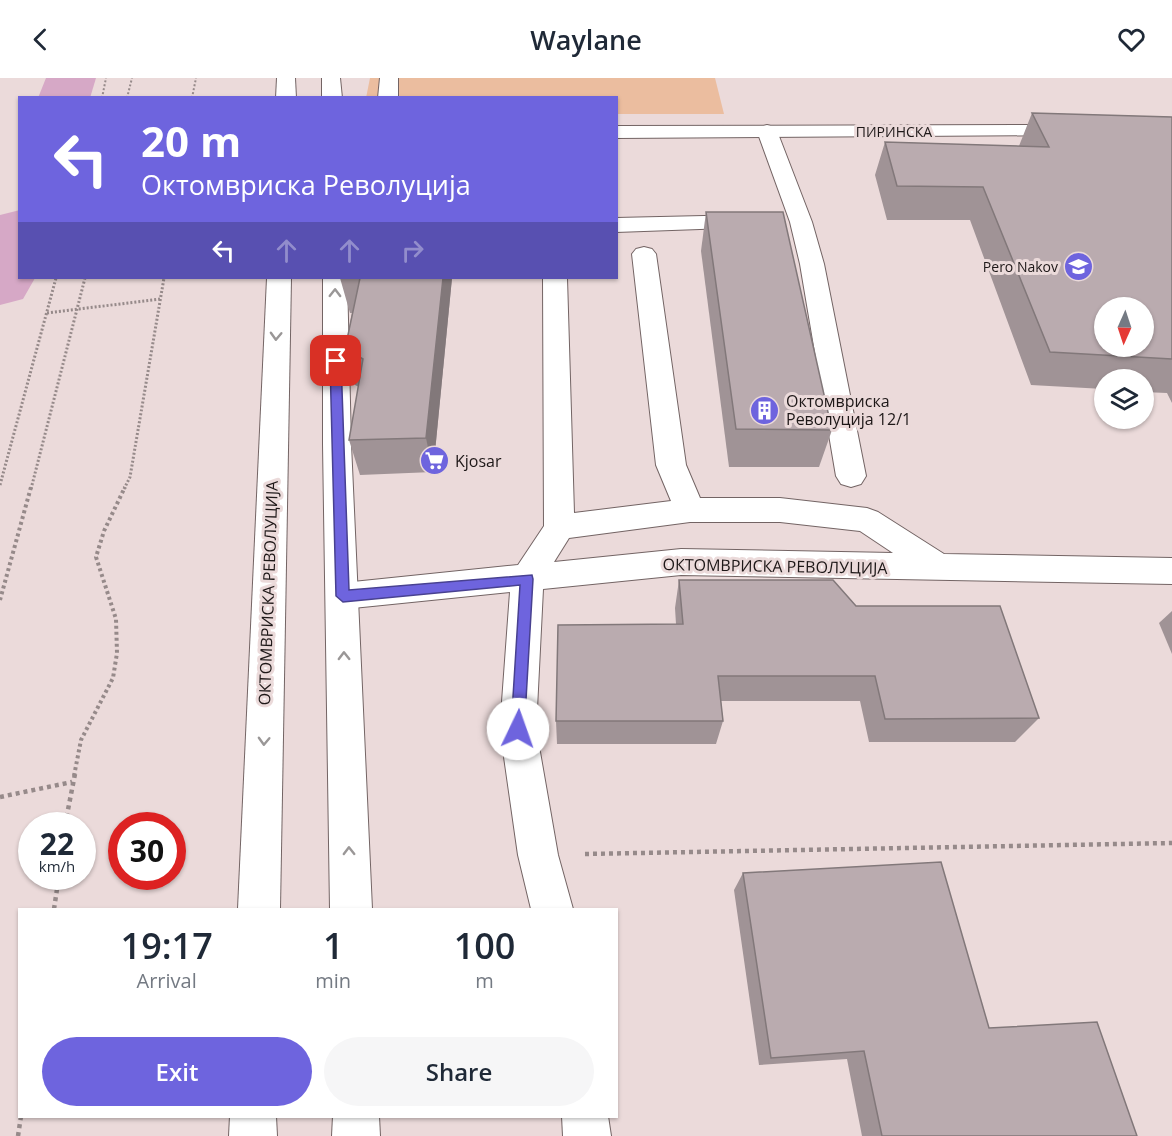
<!DOCTYPE html>
<meta charset="utf-8">
<style>
body{margin:0;font-family:"Open Sans",sans-serif;background:#f6f6f7;color:#1f2937;height:100vh;display:flex;flex-direction:column;font-size:22px;white-space:nowrap}
*{box-sizing:border-box;margin:0}
p{font-size:20px;color:#747a83}
.icon{flex:none;width:33px;height:33px;fill:none;stroke:currentColor;stroke-width:2;stroke-linecap:round;stroke-linejoin:round}
.map{position:relative;flex:1;overflow:hidden}
.side{position:absolute;left:18px;top:830px;width:600px;height:210px;display:flex;flex-direction:column;background:#fff;border-radius:0px;box-shadow:0 2px 4px #0004}
.side>*{flex:none}
.hud{position:absolute;left:18px;top:18px;width:600px;height:183px;border-radius:0px;box-shadow:0 2px 4px #0004;background:#6e64de;color:#fff;overflow:hidden}
.needle{width:39px;rotate:183deg}
.fabs{position:absolute;left:1094px;top:219px;display:grid;gap:12px}
.fabs a{display:grid;place-items:center;width:60px;height:60px;border-radius:50%;background:#fff;box-shadow:0 2px 4px #0004;font-size:30px}
.speed{position:absolute;left:18px;top:734px;display:flex;gap:12px;font-size:30px;font-weight:700;text-align:center}
.speed>*{display:grid;place-content:center;width:78px;height:78px;border-radius:50%;background:#fff;box-shadow:0 2px 4px #0004;line-height:1}
.speed small{font-size:15px;font-weight:400}
.speed .limit{border:9px solid #d22;background:#fff;color:#111}
.pin{position:absolute;display:grid;place-items:center;width:51px;height:51px;color:#fff;margin:-26px;border-radius:12px;box-shadow:0 3px 9px #0006}
.me{position:absolute;width:66px;margin:-33px;rotate:3deg;stroke-linejoin:round;filter:drop-shadow(0 0 4px #0008)}
.turn{display:flex;align-items:center;gap:21px;height:126px;padding:0 24px;font-size:27px}
.turn .icon{width:78px;height:78px;stroke-width:2.5}
.turn b{display:block;font-size:42px;line-height:51px}
.lanes{display:flex;align-items:center;height:57px;padding:0 24px;background:#0003;justify-content:center;gap:30px;direction:ltr}
.lanes .off{opacity:.35}
.eta{display:flex;justify-content:space-evenly;align-items:center;height:102px;text-align:center}
.eta b{font-size:36px;font-weight:600;line-height:42px}
.button{display:flex;gap:12px;margin-top:auto;padding:12px 24px}
.button a{flex:1;height:69px;border-radius:36px;background:#6e64de;color:#fff;font-size:24px;font-weight:600;line-height:69px;text-align:center}
.button a+a{background:#f6f6f7;color:#1f2937}
header{display:flex;justify-content:space-between;align-items:center;height:78px;padding:0 24px;background:#fff;font-size:27px;font-weight:600}
.map>svg:first-child{display:block}
</style>
<header><svg class="icon" aria-label="back" viewBox="0 0 24 24"><path d="M15 5l-7 7 7 7"/></svg>Waylane<svg class="icon" aria-label="heart" viewBox="0 0 24 24"><path d="M12 20l-8-8c-3-5 5-10 8-4 3-6 11-1 8 4z"/></svg></header>
<div class="map">
<svg width="1172" height="1058" viewBox="0 0 1172 1058">
<rect width="100%" height="100%" fill="#ebdada"/>
<polygon fill="#ebbd9f" points="370,0 715,0 724,36 617,36 616,20 366,20"/>
<g fill="none" stroke-linecap="round" stroke-linejoin="round">
<g fill="#d6a8c6" fill-rule="evenodd">
<polygon points="46,0 96,0 90,20 38,20"/>
<polygon points="20,132 20,200 35,200 23,221 0,227 0,137"/>
</g>
<defs>
<g id="minor">
<polygon points="380,0 398,0 398,20 378,20"/>
<polygon points="767,47 774,49 777,53 812,144 824,186 866,398 861,406 851,409 841,406 836,398 800,186 790,144 757,53 760,49"/>
<polygon points="748,137 756,139 759,144 756,149 616,154 616,140"/>
<path d="M644,169l8,2 4,5 30,211 14,33h80l87,10 11,4 66,42 228,4v26l-491,-9 -138,14 -7,140 22,126 15,54h-42l-13,-54 -18,-126 10,-137 -167,17 -12,-3 -4,-10 4,-10 12,-3 175,-18 26,-39 -1,-248h24l7,235 97,-12 -15,-36 -24,-211 4,-5zM690,444h90l80,9 33,22 -212,-4 -127,13 15,-24z"/>
<polygon points="562,1038 608,1038 611,1058 563,1058"/>
</g>
<g id="tertiary">
<polygon points="277,0 295,0 296,20 276,20"/>
<polygon points="322,0 340,0 342,20 322,20"/>
<polygon points="1068,47 1075,49 1078,53 1075,57 616,60 616,48"/>
<polygon points="267,200 291,200 280,831 238,831"/>
<polygon points="323,200 347,200 351,366 372,831 330,831 323,366"/>
<polygon points="230,1038 276,1038 277,1058 229,1058"/>
<polygon points="333,1038 379,1038 380,1058 332,1058"/>
</g>
</defs>
<use href="#minor" stroke="#736464" stroke-width="2"/>
<use href="#tertiary" stroke="#736464" stroke-width="2"/>
<g stroke="#968a8a" stroke-width="2" stroke-dasharray="2 2" stroke-linecap="butt">
<polyline points="102,20 106,0"/>
<polyline points="127,20 132,0"/>
<polyline points="192,20 196,0"/>
</g>
<g stroke="#968a8a" stroke-width="3" stroke-dasharray="2 2" stroke-linecap="butt">
<polyline points="47,235 160,221"/>
<polyline points="0,407 56,200"/>
<polyline points="31,411 85,200"/>
<polyline points="124,411 130,399 164,200"/>
</g>
<g stroke="#968a8a" stroke-width="4" stroke-dasharray="3 3" stroke-linecap="butt">
<polyline points="0,522 31,409"/>
<polyline points="74,698 81,662 113,600 117,575 116,541 96,479 104,453 125,409"/>
</g>
<g stroke="#968a8a" stroke-width="4.5" stroke-dasharray="4 4" stroke-linecap="butt">
<polyline points="0,719 72,704"/>
<polyline points="65,747 75,696"/>
<polyline points="585,776 1172,765"/>
<polyline points="54,831 59,798"/>
<polyline points="18,1058 21,1038"/>
</g>
<use href="#minor" fill="#fff" fill-rule="evenodd"/>
<use href="#tertiary" fill="#fff" fill-rule="evenodd"/>
</g>
<g fill="#a09396">
<polygon points="1032,35 1172,39 1172,325 1167,315 1143,314 1143,302 1104,302 1104,311 1031,307 970,142 887,142 875,97 885,64 1019,68"/>
<polygon points="706,134 832,352 819,389 729,389 701,173"/>
<polygon points="340,200 452,200 433,394 360,397 349,362 359,309 355,307 345,271 352,235 350,235"/>
<polygon points="679,502 856,528 1039,640 1015,664 869,664 860,623 721,623 723,643 716,666 557,666 556,643 676,546 675,530"/>
<polygon points="1172,533 1172,576 1159,545"/>
<polygon points="743,795 989,950 1137,1058 862,1058 847,981 759,987 734,812"/>
</g>
<polygon fill="#82787a" points="443,200 452,200 433,394 426,360"/>
<g fill="#baabaf" stroke="#82787a" stroke-width="1.5" fill-rule="evenodd">
<path d="M1032,35l140,4v242l-122,-7 -67,-165 -86,-1 -12,-44 164,5zM1104,230h39v38h-39z"/>
<polygon points="706,134 783,134 832,352 736,351"/>
<polygon points="360,200 443,200 426,360 349,362 363,281 345,271"/>
<polygon points="679,502 833,502 856,528 1000,528 1039,640 885,641 875,598 718,598 723,643 556,643 558,547 683,546"/>
<polygon points="941,784 989,950 1097,944 1137,1058 882,1058 864,973 771,980 743,795"/>
</g>
<defs><path id="oneway-chevron" d="M-2-3.5L2.5 0L-2 3.5" fill="none" stroke-width="1.6" stroke-linecap="round" stroke-linejoin="round" transform="scale(1.5)"/></defs>
<g stroke="#9a9797">
<use href="#oneway-chevron" transform="translate(335 215) rotate(-89)"/>
<use href="#oneway-chevron" transform="translate(276 258) rotate(92)"/>
<use href="#oneway-chevron" transform="translate(344 578) rotate(-91)"/>
<use href="#oneway-chevron" transform="translate(264 663) rotate(92)"/>
<use href="#oneway-chevron" transform="translate(349 773) rotate(-91)"/>
</g>
<polygon fill="#6e64de" stroke="#484190" stroke-width="1.5" points="336,280 341,283 349,512 532,497 533,501 524,656 513,656 511,651 520,507 343,524 336,518 330,283"/>
<defs>
<symbol id="school-disc" viewBox="-11 -11 22 22"><circle r="9.5" fill="#6e64de" stroke="#ebdada"/><path d="M0-5L7-2L0 1L-7-2ZM-4 1L0 2.5L4 1V4Q0 6-4 4Z" fill="#fff"/></symbol>
<symbol id="building-disc" viewBox="-11 -11 22 22"><circle r="9.5" fill="#6e64de" stroke="#ebdada"/><path d="M-4-6H4V6H1V3H-1V6H-4ZM-2.5-4.3h1.7v1.8h-1.7ZM.8-4.3h1.7v1.8H.8ZM-2.5-1h1.7V.8h-1.7ZM.8-1h1.7V.8H.8Z" fill="#fff"/></symbol>
<symbol id="supermarket-disc" viewBox="-11 -11 22 22"><circle r="9.5" fill="#6e64de" stroke="#ebdada"/><path d="M-6-5.5h2.5l.6 2H6L4.5 2H-2.5L-4.4-4H-6ZM-1.5 3.2a1.3 1.3 0 1 0 .1 0ZM3 3.2a1.3 1.3 0 1 0 .1 0Z" fill="#fff"/></symbol>
</defs>
<g fill-rule="evenodd">
<use href="#school-disc" x="1062" y="172" width="33" height="33"/>
<use href="#building-disc" x="748" y="316" width="33" height="33"/>
<use href="#supermarket-disc" x="418" y="366" width="33" height="33"/>
</g>
<g text-anchor="middle" dominant-baseline="central" stroke-width="6" stroke-linejoin="round" paint-order="stroke">
<g font-size="14" fill="#1e1818" stroke="#ebdada">
<text x="894" y="53">ПИРИНСКА</text>
</g>
<g font-size="14" fill="#1e1818" stroke="#ebdada" text-anchor="end">
<text x="1058" y="188">Pero Nakov</text>
</g>
<g font-size="16" fill="#1e1818" stroke="#ebdada" text-anchor="start">
<text x="786" y="323">Октомвриска<tspan x="786" dy="18">Револуција 12/1</tspan></text>
<text x="455" y="383">Kjosar</text>
</g>
<g font-size="16" fill="#1e1818" stroke="#ebdada">
<text transform="translate(775 488) rotate(1)">ОКТОМВРИСКА РЕВОЛУЦИЈА</text>
<text transform="translate(268 515) rotate(-88)">ОКТОМВРИСКА РЕВОЛУЦИЈА</text>
</g>
</g>
</svg>
<div class="fabs">
<a><svg class="needle" viewBox="-14 -14 28 28"><path d="M0-13l5 13h-10z" fill="#e53935"/><path d="M0 13l5-13h-10z" fill="#747a83"/></svg></a>
<a><svg class="icon" aria-label="layers" viewBox="0 0 24 24"><path d="M12 4l9 5-9 5-9-5zM3 14l9 5 9-5"/></svg></a>
</div>
<div class="speed"><div>22<small>km/h</small></div><div class="limit">30</div></div>
<div class="pin" style="left:336px;top:283px;background:#d93025"><svg class="icon" aria-label="arrive" viewBox="0 0 24 24"><path d="M6 21V4h12l-3 4 3 4H6"/></svg></div>
<svg class="me" style="left:518px;top:651px" viewBox="-20 -20 40 40"><circle r="19" fill="#fff"/><path d="M0-13L10 11 0 6-10 11z" fill="#6e64de"/></svg>
<div class="hud">
<div class="turn"><svg class="icon" aria-label="left" viewBox="0 0 24 24"><path d="M17 20v-9H6M10 6l-5 5 5 5"/></svg><div><b>20 m</b>Октомвриска Револуција</div></div>
<div class="lanes"><svg class="icon" aria-label="left" viewBox="0 0 24 24"><path d="M17 20v-9H6M10 6l-5 5 5 5"/></svg><svg class="icon off" aria-label="ahead" viewBox="0 0 24 24"><path d="M12 20V5M6 11l6-6 6 6"/></svg><svg class="icon off" aria-label="ahead" viewBox="0 0 24 24"><path d="M12 20V5M6 11l6-6 6 6"/></svg><svg class="icon off" aria-label="right" viewBox="0 0 24 24"><path d="M7 20v-9h11M14 6l5 5-5 5"/></svg></div>
</div>
<section class="side">
<div class="eta">
<div><b>19:17</b><p>Arrival</p></div>
<div><b>1</b><p>min</p></div>
<div><b>100</b><p>m</p></div>
</div>
<div class="button"><a>Exit</a><a>Share</a></div>
</section>
</div>
